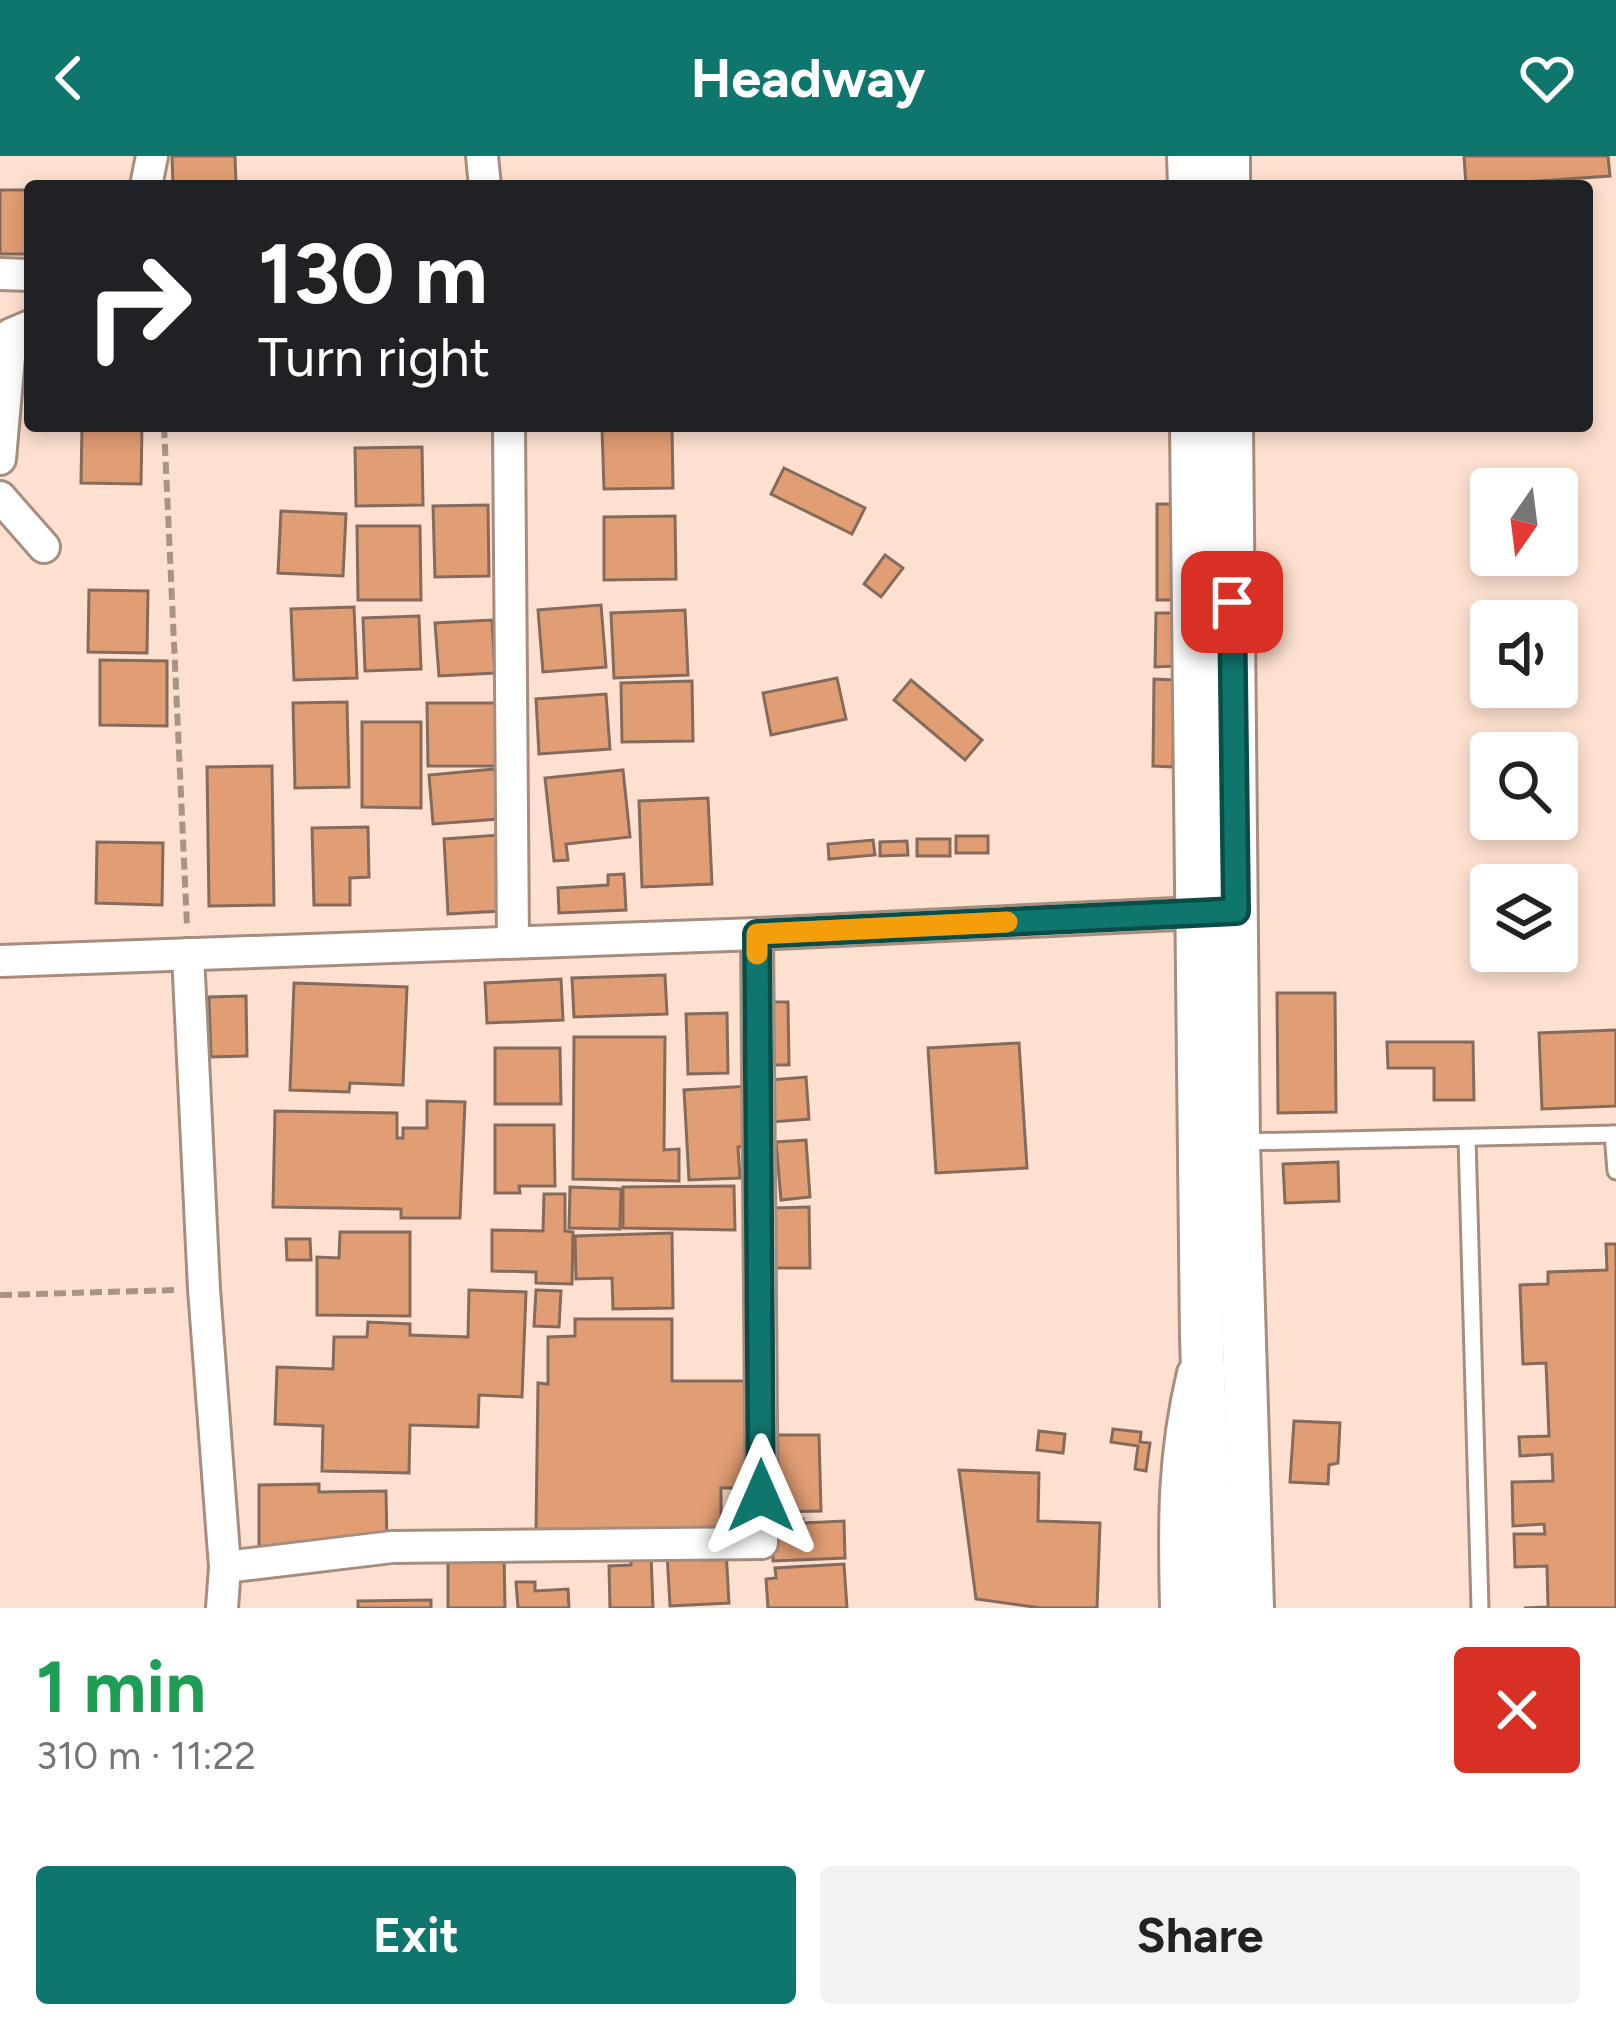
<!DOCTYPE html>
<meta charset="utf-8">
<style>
body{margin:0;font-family:Figtree,sans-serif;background:#f2f2f2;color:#222;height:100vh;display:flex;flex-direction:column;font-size:45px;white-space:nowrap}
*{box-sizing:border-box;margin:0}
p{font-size:39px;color:#767676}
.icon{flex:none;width:66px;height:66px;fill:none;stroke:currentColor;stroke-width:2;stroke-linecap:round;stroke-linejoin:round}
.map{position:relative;height:1452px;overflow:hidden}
.drawer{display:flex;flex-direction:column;background:#fff;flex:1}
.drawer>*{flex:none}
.banner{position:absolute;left:24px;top:24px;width:1569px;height:252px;border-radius:12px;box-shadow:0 6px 18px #0003;background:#202124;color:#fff;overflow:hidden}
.needle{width:78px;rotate:194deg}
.controls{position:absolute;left:1470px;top:312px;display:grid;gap:24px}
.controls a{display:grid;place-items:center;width:108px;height:108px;border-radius:12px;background:#fff;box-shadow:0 6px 18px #0003;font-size:60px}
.pin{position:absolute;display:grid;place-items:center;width:102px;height:102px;color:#fff;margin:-51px;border-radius:24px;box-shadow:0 6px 18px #0006}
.me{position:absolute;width:132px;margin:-66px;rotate:0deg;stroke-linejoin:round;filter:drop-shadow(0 0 9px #0008)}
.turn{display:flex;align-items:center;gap:42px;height:252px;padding:0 36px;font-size:54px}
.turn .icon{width:156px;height:156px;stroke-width:2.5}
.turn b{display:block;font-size:84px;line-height:102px}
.round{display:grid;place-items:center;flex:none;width:126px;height:126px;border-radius:12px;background:#f2f2f2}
.overview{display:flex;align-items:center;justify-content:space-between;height:204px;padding:0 36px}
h1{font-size:72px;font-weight:700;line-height:90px;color:#1e9e55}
.action{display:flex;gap:24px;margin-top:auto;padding:24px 36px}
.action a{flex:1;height:138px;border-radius:12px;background:#0f766e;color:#fff;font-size:48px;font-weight:700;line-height:138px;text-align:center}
.action a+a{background:#f2f2f2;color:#222}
header{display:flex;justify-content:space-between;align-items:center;height:156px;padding:0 36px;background:#0f766e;color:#fff;font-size:54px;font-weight:700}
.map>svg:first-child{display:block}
</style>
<header><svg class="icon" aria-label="back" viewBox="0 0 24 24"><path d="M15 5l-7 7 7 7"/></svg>Headway<svg class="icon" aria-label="heart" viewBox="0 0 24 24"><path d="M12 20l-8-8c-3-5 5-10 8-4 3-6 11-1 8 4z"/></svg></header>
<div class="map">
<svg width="1616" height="1452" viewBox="0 0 1616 1452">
<rect width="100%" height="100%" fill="#fde0cf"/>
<g fill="#e19d73" stroke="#846b5c" stroke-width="3">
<polygon points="172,0 235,0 236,28 173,30"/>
<polygon points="1464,0 1608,0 1610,20 1466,30"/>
<rect x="0" y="34" width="30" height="64"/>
<polygon points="82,270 142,270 141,328 81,327"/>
<polygon points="672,271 673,332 604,333 602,272"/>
<polygon points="422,291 423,349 356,350 355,292"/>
<polygon points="784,312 865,352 852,378 771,338"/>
<polygon points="1157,348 1178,348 1179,444 1157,444"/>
<polygon points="488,349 489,420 435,421 433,350"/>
<polygon points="281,355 346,358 343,420 278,417"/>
<polygon points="675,360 676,423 604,424 604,361"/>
<polygon points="357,370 420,370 421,444 358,444"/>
<polygon points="885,399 903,412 881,441 864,428"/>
<polygon points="89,434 148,435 147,497 88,496"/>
<polygon points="601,449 606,511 543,516 538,454"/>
<polygon points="354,451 357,522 294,524 291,453"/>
<polygon points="685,454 688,519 614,522 611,457"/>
<polygon points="1156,457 1176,457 1175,510 1155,511"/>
<polygon points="419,460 421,513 365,515 363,462"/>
<polygon points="492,464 495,517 439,520 435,467"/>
<polygon points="100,504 167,505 167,570 100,569"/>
<polygon points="837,522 846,563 771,579 763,537"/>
<polygon points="1154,523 1174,524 1173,611 1153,610"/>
<polygon points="911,524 982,584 965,604 894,544"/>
<polygon points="692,525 693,585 622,586 621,527"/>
<polygon points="606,538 610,593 539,598 536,543"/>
<polygon points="347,546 349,631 295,632 293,547"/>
<polygon points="427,547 498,547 498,610 428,610"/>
<polygon points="362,566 421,566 421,652 362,651"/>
<polygon points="272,610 274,749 209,750 207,611"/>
<polygon points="495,613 499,663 433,668 429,619"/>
<polygon points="623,614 630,681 566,688 568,704 554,705 545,622"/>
<polygon points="708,642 712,728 642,731 639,645"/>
<polygon points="368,671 369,721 350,722 350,749 314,749 312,672"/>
<polygon points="499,679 503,755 448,758 444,683"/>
<rect x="956" y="680" width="32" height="17"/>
<rect x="917" y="683" width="33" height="17"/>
<polygon points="873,684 875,699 829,703 828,688"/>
<polygon points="907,685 908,699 880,700 880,686"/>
<polygon points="97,686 163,687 162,749 96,747"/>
<polygon points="624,718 626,754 559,757 558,732 608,729 608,719"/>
<polygon points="665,819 667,858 574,861 572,822"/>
<polygon points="561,823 563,864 487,867 485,827"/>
<polygon points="294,827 407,831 403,929 350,927 349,936 290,934"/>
<polygon points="1277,837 1335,837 1336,956 1278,957"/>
<polygon points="246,840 247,900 211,901 209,841"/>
<polygon points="766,846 788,846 789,909 768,909"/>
<polygon points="727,857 728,917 688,918 686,858"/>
<polygon points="1616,874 1616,950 1542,953 1539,877"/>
<polygon points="574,881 665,881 664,994 679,993 679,1025 573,1023"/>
<polygon points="1387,886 1473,886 1474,944 1434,944 1434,912 1388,912"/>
<polygon points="1019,887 1027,1012 936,1017 928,892"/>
<polygon points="495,892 560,892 561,948 495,948"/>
<polygon points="806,921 809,963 772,966 769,924"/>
<polygon points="749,930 752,990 738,991 740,1022 689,1024 684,934"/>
<polygon points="427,945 465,946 460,1062 401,1062 401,1053 273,1051 275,955 397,957 397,982 403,982 403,972 427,972"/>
<polygon points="495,969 554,969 555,1030 519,1030 520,1037 495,1037"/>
<polygon points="806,984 810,1041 781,1044 776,986"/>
<polygon points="1338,1006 1339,1045 1285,1047 1283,1008"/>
<polygon points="734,1030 735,1074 623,1072 623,1031"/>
<polygon points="570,1031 621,1033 620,1073 569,1072"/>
<polygon points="544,1038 565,1038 565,1075 573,1076 572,1128 536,1127 536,1116 492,1115 492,1074 543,1075"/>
<polygon points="809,1051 810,1112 775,1112 773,1052"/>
<polygon points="340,1076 410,1076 410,1160 317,1159 317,1101 339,1102"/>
<polygon points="672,1077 673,1152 613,1153 612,1122 576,1123 575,1080"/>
<polygon points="286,1083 310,1083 311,1104 287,1104"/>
<polygon points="1606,1088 1616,1088 1616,1452 1524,1452 1548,1451 1547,1410 1515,1411 1514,1378 1545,1378 1544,1368 1513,1370 1512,1326 1553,1325 1552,1298 1520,1300 1519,1281 1549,1280 1546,1207 1523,1208 1520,1129 1548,1128 1548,1116 1607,1114"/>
<polygon points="469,1134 526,1136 522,1241 479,1239 478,1271 410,1269 409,1317 322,1315 323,1270 275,1268 277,1211 333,1213 334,1181 367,1181 368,1166 410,1168 410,1179 468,1181"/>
<polygon points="536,1134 561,1135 559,1171 534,1170"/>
<polygon points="575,1163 672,1163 672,1225 747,1225 747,1332 721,1332 721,1377 536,1373 538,1227 548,1228 548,1181 575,1180"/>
<polygon points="1294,1265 1340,1267 1338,1307 1329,1309 1328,1328 1290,1326"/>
<polygon points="1113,1273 1141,1276 1140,1286 1150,1287 1146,1315 1135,1313 1138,1290 1111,1286"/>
<polygon points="1039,1275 1065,1278 1063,1297 1037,1294"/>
<polygon points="770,1279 819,1279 821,1355 773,1356"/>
<polygon points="959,1314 1039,1317 1038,1365 1100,1367 1097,1452 1041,1452 976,1443"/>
<polygon points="319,1328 319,1336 386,1335 387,1387 259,1393 259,1329"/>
<polygon points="803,1363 803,1367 844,1365 845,1402 773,1405 772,1364"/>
<polygon points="726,1394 729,1447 670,1450 667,1397"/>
<polygon points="448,1396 504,1396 505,1452 448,1452"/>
<polygon points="651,1398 653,1452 610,1452 609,1410 631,1409 631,1399"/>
<polygon points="844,1408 847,1452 768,1452 766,1423 776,1422 775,1412"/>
<polygon points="516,1426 535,1426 535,1435 568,1433 569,1452 518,1452"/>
<polygon points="431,1444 431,1452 358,1452 358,1445"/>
</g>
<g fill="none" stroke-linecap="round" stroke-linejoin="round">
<defs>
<g id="service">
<polyline points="1613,978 1616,1015"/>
<polyline points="1467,982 1480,1452"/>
<polyline points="1241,986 1616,978"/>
</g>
<g id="minor">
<polyline points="482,0 485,30"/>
<polyline points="146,30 152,0"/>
<polyline points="0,118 30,119"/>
<polyline points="509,270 513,786"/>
<polyline points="0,303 11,178 30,170"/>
<polyline points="0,341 44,391"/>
<polyline points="188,798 204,1133 225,1411 222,1452"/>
<polyline points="0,805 757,778 1218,756"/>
<polyline points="225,1411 392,1391 762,1387 757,778"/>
<path d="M1176,1452c-2,-85 -3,-151 17,-235"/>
</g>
<g id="secondary">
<polyline points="1189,0 1190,30"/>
<polyline points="1228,0 1228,30"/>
<polyline points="1192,270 1202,1182 1211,1452"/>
<polyline points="1231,270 1238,986 1252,1452"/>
</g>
</defs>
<use href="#service" stroke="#a78d7d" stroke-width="21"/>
<use href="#minor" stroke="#a78d7d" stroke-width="36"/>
<use href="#secondary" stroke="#a78d7d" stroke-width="48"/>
<g stroke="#a89386" stroke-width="6" stroke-dasharray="12 6" stroke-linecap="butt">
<polyline points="164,270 187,770"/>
<polyline points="0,1139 176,1134"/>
</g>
<use href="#service" stroke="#fff" stroke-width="15"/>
<use href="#minor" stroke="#fff" stroke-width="30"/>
<use href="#secondary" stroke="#fff" stroke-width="42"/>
</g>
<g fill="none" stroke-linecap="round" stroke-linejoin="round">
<defs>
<polyline id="route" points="761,1340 757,778 1236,755 1232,446"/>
</defs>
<use href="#route" stroke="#0a4d48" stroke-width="30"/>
<use href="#route" stroke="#0f766e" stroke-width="21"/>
<polyline stroke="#f59e0b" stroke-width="21" points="757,798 757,778 1007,766"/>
</g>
</svg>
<div class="controls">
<a><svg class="needle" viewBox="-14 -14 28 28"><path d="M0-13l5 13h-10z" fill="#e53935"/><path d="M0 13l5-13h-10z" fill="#767676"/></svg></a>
<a><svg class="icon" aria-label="sound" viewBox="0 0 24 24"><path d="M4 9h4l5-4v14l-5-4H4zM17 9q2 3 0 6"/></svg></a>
<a><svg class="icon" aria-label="search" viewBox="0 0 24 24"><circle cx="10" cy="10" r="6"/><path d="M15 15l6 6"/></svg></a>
<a><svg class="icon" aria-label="layers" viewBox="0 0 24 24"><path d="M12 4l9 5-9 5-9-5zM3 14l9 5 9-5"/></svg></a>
</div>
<div class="pin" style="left:1232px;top:446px;background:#d93025"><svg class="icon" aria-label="arrive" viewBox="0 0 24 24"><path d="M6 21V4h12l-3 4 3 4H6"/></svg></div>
<svg class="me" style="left:761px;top:1340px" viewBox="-20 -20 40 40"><path d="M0-17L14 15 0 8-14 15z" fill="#0f766e" stroke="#fff" stroke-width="4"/></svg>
<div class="banner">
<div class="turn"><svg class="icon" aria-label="right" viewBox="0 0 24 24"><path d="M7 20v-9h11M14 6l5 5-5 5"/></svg><div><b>130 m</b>Turn right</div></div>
</div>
</div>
<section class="drawer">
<div class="overview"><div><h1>1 min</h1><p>310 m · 11:22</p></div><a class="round" style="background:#d93025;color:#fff"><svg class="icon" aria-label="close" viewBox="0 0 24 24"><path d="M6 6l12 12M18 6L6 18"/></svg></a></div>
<div class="action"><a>Exit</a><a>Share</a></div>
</section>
